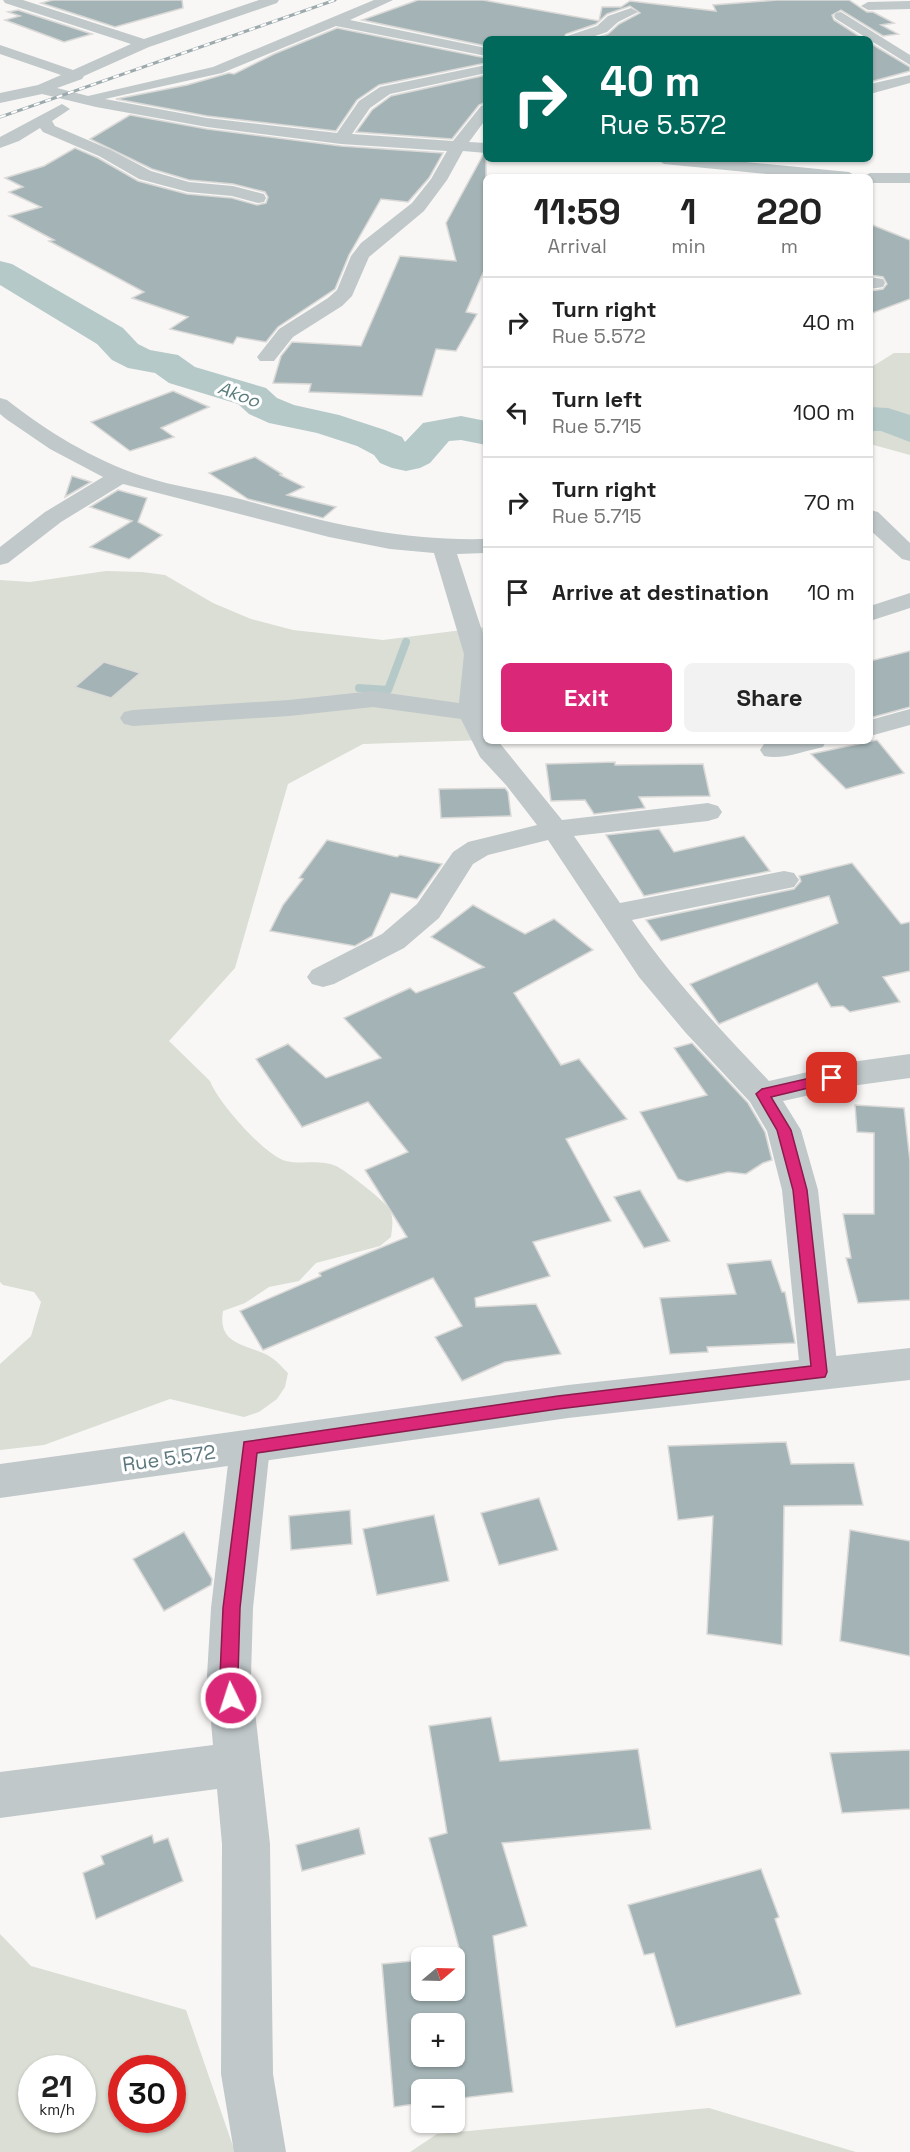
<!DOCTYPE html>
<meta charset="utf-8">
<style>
body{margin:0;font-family:"Space Grotesk",sans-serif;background:#f2f2f2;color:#222;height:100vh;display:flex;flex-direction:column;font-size:22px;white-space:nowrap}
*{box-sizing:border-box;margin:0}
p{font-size:20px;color:#767676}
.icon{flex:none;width:33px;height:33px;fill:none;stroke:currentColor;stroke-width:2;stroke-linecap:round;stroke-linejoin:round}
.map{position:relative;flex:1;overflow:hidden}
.drawer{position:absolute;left:483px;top:174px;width:390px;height:570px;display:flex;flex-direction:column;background:#fff;border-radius:9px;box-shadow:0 2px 4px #0004}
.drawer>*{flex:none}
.banner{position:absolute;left:483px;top:36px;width:390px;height:126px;border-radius:9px;box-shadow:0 2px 4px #0004;background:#00695c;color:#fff;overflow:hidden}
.needle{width:39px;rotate:71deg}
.buttons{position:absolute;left:411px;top:1947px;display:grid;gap:12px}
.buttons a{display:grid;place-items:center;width:54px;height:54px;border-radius:9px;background:#fff;box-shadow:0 2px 4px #0004;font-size:30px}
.speed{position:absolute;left:18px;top:2055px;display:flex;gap:12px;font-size:30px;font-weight:700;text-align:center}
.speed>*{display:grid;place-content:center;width:78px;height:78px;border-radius:50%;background:#fff;box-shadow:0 2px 4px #0004;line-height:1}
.speed small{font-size:15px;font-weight:400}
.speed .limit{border:9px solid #d22;background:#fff;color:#111}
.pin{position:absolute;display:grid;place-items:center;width:51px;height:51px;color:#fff;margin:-26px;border-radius:12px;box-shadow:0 3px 9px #0006}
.me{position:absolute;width:66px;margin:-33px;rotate:356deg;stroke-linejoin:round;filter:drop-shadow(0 0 4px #0008)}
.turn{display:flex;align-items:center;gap:21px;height:126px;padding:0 18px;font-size:27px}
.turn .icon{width:78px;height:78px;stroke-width:2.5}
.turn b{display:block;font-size:42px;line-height:51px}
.eta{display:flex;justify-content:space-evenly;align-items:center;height:102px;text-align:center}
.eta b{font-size:36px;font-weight:600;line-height:42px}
.button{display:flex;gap:12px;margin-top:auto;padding:12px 18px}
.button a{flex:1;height:69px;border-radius:9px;background:#db2777;color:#fff;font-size:24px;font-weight:600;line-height:69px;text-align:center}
.button a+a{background:#f2f2f2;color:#222}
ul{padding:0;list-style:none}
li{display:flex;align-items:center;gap:18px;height:90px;padding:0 18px;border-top:2px solid #e0e0e0}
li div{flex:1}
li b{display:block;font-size:22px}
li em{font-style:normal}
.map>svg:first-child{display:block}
</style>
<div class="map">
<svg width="910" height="2152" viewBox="0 0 910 2152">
<rect width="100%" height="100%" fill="#f8f7f5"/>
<g fill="#daded4" fill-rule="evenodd">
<polygon points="894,353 910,353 910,455 870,444 870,368"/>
<path d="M106,571l36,1 23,3 48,28 38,16 42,11 90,10 103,-13v113l-123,4 -75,40 -53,184 -66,73 41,40c7,20 55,75 76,80 16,4 34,-2 50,5 9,4 50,36 54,44 4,10 2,18 1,27l-11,9 -64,17 -17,18 -30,6 -24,16 -22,8c-6,35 25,33 46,45 7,4 13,11 19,17l-3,14 -8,12 -18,13 -15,5 -74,-18 -126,46 -44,5v-86l31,-28 10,-34 -7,-10 -31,-7 -3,-3v-702l30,2z"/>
<path d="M0,1934l31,32 155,44 49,142h-235zM32,2068h50v52h-50zM122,2068h50v52h-50z"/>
<polygon points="709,2108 856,2152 410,2152 437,2134"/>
</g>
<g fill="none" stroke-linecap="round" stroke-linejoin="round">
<polyline stroke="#b6c9c9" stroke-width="8" points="359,688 388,690 406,642"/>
<g fill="#b6c9c9" fill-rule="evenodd">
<polygon points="0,261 12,264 123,328 138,344 150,350 178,355 195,367 266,388 277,398 294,405 339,415 385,430 402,437 405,442 423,423 461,416 486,421 486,445 461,440 449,441 430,463 420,468 406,471 392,468 380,463 374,455 357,446 317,433 269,423 249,414 238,404 169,383 155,373 128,368 112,360 97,344 0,285"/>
<polygon points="870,407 888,408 910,415 910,442 881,431 870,431"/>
</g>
</g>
<g fill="#a4b4b6" stroke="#dad9d7" stroke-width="1.5" fill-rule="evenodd">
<polygon points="53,0 182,0 183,8 115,27 41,3"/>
<polygon points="418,0 483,0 599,21 602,7 621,7 630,1 716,11 713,5 777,0 849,0 867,12 873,12 894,23 881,25 898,34 883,36 841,10 832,15 834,20 862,38 593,39 608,34 619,24 640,13 630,6 607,14 596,24 566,34 563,39 486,39 486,46 362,20"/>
<polygon points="18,10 92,34 64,42 5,20 20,16 8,12"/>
<polygon points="337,28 486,58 486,63 379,85 357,100 336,131 207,116 116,99 187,85 229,73 234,74 274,54"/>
<polygon points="870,43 910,67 910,71 870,82"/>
<polygon points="486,75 486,102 479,105 452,139 356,132 372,110 391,96"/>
<polygon points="130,115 207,129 341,146 443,153 429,178 408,202 381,199 349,255 335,289 278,327 266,342 237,337 233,344 170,329 188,317 132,298 144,292 49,241 54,240 9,216 41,207 9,192 23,187 5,178 44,166 75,148 98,158 138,181 187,194 232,198 257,205 266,203 268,197 265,192 233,184 189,180 152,169 90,139"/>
<polygon points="483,155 486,155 486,266 466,312 477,314 456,351 436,349 422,396 309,392 311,384 273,383 281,356 292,342 361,346 400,256 456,261 446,223"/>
<polygon points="870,224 910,240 910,299 870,314 870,291 883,289 887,284 883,277 870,275"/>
<polygon points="173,391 209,407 161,428 174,437 130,451 91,422"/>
<polygon points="255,457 282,474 280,475 304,487 287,495 336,507 323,518 276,506 248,499 209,473"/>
<polygon points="72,476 91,482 65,497"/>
<polygon points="118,490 147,498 138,522 162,535 129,559 90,547 132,521 90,507"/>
<polygon points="910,651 910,707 870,718 870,661"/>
<polygon points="104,662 140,673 111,698 75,687"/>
<polygon points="877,740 904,773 846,789 811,754"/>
<polygon points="615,762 615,765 703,764 710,796 639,797 645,808 594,814 585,800 551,801 546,764"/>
<polygon points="505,788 508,792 511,816 441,818 439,789"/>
<polygon points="659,829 674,852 744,836 770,871 644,896 606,835"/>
<polygon points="327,840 397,857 400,855 442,864 417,899 391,893 372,936 355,946 270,931 283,905 303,879 299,878"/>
<polygon points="852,863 901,924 910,922 910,971 883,977 900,1002 850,1012 843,1006 831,1007 817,983 719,1024 690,984 838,923 829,896 661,941 646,920 794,889 801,881 799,876"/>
<polygon points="473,905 525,934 554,919 593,950 514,993 561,1065 579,1059 627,1119 566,1139 611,1221 533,1242 550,1276 475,1298 476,1307 536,1304 561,1354 505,1362 462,1381 435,1337 462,1326 433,1278 263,1350 240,1311 321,1276 319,1273 407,1237 365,1170 408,1152 368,1102 302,1127 256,1059 288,1044 326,1078 381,1058 344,1018 410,988 416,993 484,967 431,937"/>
<polygon points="692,1043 748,1103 765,1132 772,1160 763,1163 746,1174 728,1172 687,1182 678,1179 640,1112 707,1095 674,1048"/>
<polygon points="855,1105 904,1108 910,1161 910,1300 858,1303 846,1258 851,1258 843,1214 874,1214 874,1133 857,1132"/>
<polygon points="640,1190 670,1241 644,1248 614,1197"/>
<polygon points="771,1260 782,1292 785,1292 795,1343 707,1347 708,1352 670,1354 660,1298 736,1294 727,1264"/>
<polygon points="786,1442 791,1464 854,1463 863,1505 784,1506 782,1645 707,1634 713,1516 678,1520 668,1446"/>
<polygon points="539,1498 558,1550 499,1565 481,1513"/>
<polygon points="350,1510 352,1544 291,1550 289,1516"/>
<polygon points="434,1515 449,1581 377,1595 363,1529"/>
<polygon points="850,1530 910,1541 910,1656 840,1641"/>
<polygon points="184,1532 212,1579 211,1585 164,1611 133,1559"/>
<path d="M491,1717l9,44 138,-12 13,80 -149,14 25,83 -34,10 20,156 -59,7v-9h-32v13l-28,4 -12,-143 40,-4v30h32v-32h-14l21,-3 -32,-117 18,-5 -18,-107zM422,2024h32v32h-32z"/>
<polygon points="910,1750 910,1809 842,1813 830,1753"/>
<polygon points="359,1828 365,1854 302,1871 296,1845"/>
<polygon points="152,1835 154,1843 168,1838 183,1881 96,1919 83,1873 104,1864 101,1856"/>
<polygon points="761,1869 779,1917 775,1919 801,1994 676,2027 654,1953 644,1955 628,1905"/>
</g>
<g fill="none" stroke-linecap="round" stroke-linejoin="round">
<g fill="#c0c8ca" fill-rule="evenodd">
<polygon points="3,0 23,0 144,39 259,0 279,0 277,3 149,47 84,76 82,79 57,88 88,96 213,67 374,0 393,0 350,20 486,48 486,56 336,26 222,73 105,99 207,118 337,133 359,101 380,87 486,65 486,73 390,94 370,108 352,134 453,141 481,106 486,104 486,119 469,142 486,143 486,153 463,151 447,180 424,211 369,257 352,296 342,306 293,337 274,361 260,361 257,357 279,329 328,298 337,290 351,256 361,243 412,203 431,179 447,151 341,144 207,127 96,107 42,94 0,103 0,93 38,85 61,75 0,54 0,45 73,70 131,44 5,3"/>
<polygon points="910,1 910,9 868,10 861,6 868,2"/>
<polygon points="631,8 638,12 618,22 607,32 586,39 565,39 567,36 597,26 608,16"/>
<polygon points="841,12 910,55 910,65 836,19 834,16 836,13"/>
<polygon points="910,75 910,83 870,94 870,84"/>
<polygon points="62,104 70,109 52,121 55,126 111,150 151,171 189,182 233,186 264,194 266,198 264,202 258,203 232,196 188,192 139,179 99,156 43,132 40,128 19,141 0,148 0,137"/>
<polygon points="656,159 714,159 849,172 857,177 798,177 664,164"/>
<polygon points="870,173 910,173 910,183 870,183 870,177 862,177"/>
<polygon points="870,277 883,279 885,283 883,287 870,289"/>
<path d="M0,398l7,2c41,32 85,59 135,76 33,11 68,15 102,24 85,23 153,41 242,39v14l-29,1 29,89 -2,70 2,28h12l64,79 146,-17 10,3 4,6 -4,6 -10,3 -134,15 46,67 164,-32 10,2 5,7 -5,7 -162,33c40,59 88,109 137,161l82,-19 59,-8v24l-59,8 -68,15 18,29 17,60 20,182 -5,11 -14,5 -14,-5 -5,-11 -18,-182 -15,-59 -17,-29 -65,-70 -46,-55 -91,-137 -60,15 -15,9 -34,54 -35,30 -70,36 -11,3 -11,-3 -5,-7 5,-7 70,-36 35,-30 36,-52 15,-10 69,-17 -31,-40 -26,-28 -19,-38 -88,-12 -84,9 -156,10 -9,-2 -4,-6 4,-6 9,-2 156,-10 84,-9 86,12 5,-49 -30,-101 -44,-4 -61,-12 -206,-53 -62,38 -53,41 -8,2v-18l45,-35 58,-35 -53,-28 -44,-30 -6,-5z"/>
<polygon points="870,510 878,512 910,543 910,561 902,559 870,530"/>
<polygon points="910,593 910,608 870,621 870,606"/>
<polygon points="910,709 910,725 870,736 870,720"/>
<path d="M778,741h48l-3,6c-19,4 -40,13 -59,9l-4,-6 4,-6z"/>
<polygon points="250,1430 264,1435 270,1447 253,1608 251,1676 270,1844 273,2074 286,2152 234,2152 221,2074 222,1844 217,1789 0,1818 0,1772 213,1745 207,1676 211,1608 230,1447 236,1435"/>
</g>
<polygon fill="#c0c8ca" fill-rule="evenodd" points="910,1348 910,1380 568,1418 0,1498 0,1464 568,1385"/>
<defs>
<polyline id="rail" points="0,117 335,0"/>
</defs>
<use href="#rail" stroke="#9daaad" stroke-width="3"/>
<use href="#rail" stroke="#fff" stroke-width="2" stroke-dasharray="6" stroke-linecap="butt"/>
</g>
<polygon fill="#db2777" stroke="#8e194d" stroke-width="1.5" points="832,1073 839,1078 837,1081 771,1097 791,1130 807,1190 827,1372 825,1377 558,1409 257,1453 240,1608 238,1676 240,1698 237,1704 231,1707 224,1704 220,1676 223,1608 244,1442 558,1396 811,1366 793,1190 777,1130 756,1094 762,1089"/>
<g text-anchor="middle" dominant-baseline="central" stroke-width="6" stroke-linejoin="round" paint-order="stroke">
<g font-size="18" font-style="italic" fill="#5b7c7d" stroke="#fff">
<text transform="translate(239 394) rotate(21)">Akoo</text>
</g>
<g font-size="20" fill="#5c777d" stroke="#fff">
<text transform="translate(169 1458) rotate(-8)">Rue 5.572</text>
</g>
</g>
</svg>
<div class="buttons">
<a><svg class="needle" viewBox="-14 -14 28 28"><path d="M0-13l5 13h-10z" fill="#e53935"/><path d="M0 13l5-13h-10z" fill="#767676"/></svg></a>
<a>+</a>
<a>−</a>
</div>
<div class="speed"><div>21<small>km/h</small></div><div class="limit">30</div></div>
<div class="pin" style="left:832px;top:1078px;background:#d93025"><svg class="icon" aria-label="arrive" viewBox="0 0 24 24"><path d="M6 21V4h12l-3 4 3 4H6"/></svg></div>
<svg class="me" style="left:231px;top:1698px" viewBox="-20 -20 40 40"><circle r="17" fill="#db2777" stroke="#fff" stroke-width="3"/><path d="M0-11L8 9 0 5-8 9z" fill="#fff"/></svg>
<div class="banner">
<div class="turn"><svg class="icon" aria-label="right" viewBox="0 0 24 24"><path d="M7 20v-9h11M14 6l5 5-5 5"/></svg><div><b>40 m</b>Rue 5.572</div></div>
</div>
<section class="drawer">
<div class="eta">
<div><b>11:59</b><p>Arrival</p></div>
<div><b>1</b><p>min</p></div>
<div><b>220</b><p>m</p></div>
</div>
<ul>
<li><svg class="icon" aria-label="right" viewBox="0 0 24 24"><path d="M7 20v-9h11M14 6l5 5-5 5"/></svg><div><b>Turn right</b><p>Rue 5.572</p></div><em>40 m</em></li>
<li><svg class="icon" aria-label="left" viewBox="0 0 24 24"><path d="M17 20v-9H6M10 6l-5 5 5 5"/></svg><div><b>Turn left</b><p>Rue 5.715</p></div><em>100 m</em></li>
<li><svg class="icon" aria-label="right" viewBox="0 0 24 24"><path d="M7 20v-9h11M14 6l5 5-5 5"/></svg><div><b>Turn right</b><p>Rue 5.715</p></div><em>70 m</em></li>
<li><svg class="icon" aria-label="arrive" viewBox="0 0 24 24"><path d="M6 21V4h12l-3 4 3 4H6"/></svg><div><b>Arrive at destination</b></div><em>10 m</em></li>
</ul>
<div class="button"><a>Exit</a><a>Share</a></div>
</section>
</div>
